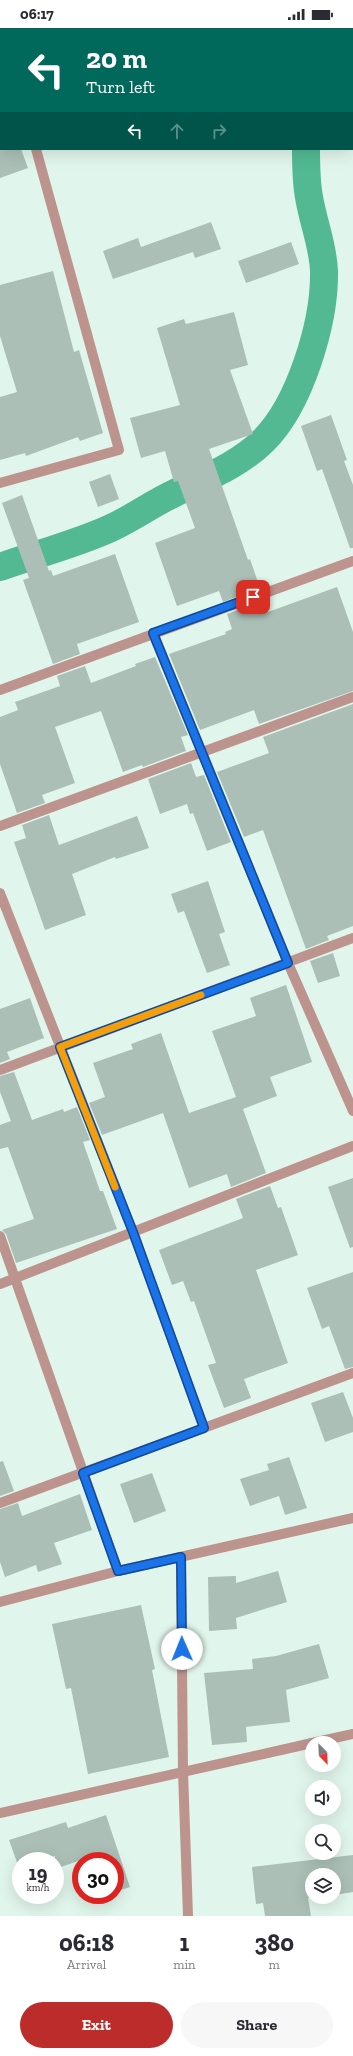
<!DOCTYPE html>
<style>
body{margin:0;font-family:"Zilla Slab",serif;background:#f7f7f7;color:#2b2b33;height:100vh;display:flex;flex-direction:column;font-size:15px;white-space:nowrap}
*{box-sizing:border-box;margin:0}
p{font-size:13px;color:#7c7c81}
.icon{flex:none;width:22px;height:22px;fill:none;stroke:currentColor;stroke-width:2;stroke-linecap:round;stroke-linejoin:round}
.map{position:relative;height:1888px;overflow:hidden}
.drawer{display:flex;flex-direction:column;background:#fff;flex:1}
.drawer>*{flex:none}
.top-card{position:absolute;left:0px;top:0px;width:353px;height:122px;box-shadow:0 4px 16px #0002;background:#00695c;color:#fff;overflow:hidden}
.needle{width:26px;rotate:157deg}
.buttons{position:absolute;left:305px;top:1708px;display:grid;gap:8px}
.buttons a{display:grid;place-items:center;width:36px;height:36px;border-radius:50%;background:#fff;box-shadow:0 4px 16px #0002;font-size:20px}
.speed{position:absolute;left:12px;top:1824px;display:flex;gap:8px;font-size:20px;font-weight:700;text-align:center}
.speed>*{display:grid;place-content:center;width:52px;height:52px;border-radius:50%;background:#fff;box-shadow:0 4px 16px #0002;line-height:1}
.speed small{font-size:10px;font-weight:400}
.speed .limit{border:6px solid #d22;background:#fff;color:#111}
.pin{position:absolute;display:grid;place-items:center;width:34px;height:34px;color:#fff;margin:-17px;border-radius:8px;box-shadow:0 2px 6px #0006}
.me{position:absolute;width:44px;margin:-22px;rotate:359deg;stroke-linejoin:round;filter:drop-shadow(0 0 3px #0008)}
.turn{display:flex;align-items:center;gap:14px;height:84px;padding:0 20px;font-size:18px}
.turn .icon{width:52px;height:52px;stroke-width:2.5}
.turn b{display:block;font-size:28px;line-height:34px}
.lanes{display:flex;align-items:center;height:38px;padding:0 20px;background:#0003;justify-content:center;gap:20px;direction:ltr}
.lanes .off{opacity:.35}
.eta{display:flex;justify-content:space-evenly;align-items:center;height:68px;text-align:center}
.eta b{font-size:24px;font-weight:700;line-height:28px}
.action{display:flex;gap:8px;margin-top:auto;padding:8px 20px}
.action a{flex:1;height:46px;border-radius:24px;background:#bb2c2a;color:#fff;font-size:16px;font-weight:700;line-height:46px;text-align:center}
.action a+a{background:#f7f7f7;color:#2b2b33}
.status{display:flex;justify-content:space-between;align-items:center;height:28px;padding:0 20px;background:#fff;direction:ltr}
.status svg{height:11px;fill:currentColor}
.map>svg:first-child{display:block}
</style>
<div class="status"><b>06:17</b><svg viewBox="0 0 49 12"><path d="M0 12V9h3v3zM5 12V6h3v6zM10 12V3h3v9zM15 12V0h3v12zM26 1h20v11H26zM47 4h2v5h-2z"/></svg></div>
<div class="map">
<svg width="353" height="1888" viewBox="0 0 353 1888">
<rect width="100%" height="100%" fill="#e0f5eb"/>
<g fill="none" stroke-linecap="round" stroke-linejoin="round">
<g stroke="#52b992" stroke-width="28">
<polyline points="321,1 321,0"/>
<path d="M0,539c37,-13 76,-23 111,-39 22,-10 42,-25 64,-35 30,-15 64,-28 88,-52 37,-36 62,-119 61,-170 -1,-26 -11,-49 -15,-74 -3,-16 -3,-32 -3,-48"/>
</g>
</g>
<g fill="#abbfb6">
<polygon points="0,121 21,121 28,140 0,150"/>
<polygon points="211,194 221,221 195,230 193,224 113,251 103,223 138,210 141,219"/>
<polygon points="291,214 299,236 246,255 238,233"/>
<polygon points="53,243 74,324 79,322 103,405 80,413 78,409 26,428 25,425 0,432 0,369 17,364 0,308 0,257"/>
<polygon points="234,284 248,337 230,342 253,406 209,421 248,532 250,531 260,560 223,574 219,563 177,578 155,515 195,500 178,453 174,454 165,423 141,430 130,390 180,377 157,300 184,291 186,296"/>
<polygon points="331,387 347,432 344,433 353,457 353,520 350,520 322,441 317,443 301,398"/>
<polygon points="110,446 119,471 98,479 89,454"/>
<polygon points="22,467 49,543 51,542 53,548 115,526 139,594 77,616 80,626 53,636 23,552 29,550 2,475"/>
<polygon points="337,559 353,604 353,663 259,696 254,682 200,702 169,626 226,606 225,604 232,601 227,586 264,572 268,584"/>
<polygon points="155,629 188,707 181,709 186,723 143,739 142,737 123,744 101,683 55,699 75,755 42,767 45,775 17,785 0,736 0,689 18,682 15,674 60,658 57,648 85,638 91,655 136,638 135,636"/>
<polygon points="353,676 353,898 327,908 329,912 306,921 263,802 244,809 217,744 269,725 263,709"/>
<polygon points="191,735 196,749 204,747 231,814 207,823 193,785 190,786 187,776 160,786 148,751"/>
<polygon points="49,787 59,817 137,788 149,820 116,831 115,829 72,846 86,887 45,902 14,814 26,810 22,797"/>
<polygon points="208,853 225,904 219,906 230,937 207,945 184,883 178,885 171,866"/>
<polygon points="333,925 340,948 318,955 310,933"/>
<polygon points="286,957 312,1034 270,1049 277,1068 243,1081 266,1145 231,1159 227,1146 189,1160 163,1085 102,1107 89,1075 105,1069 93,1035 133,1021 131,1016 161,1005 189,1085 236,1069 212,1003 256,988 250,970"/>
<polygon points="30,970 44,1010 7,1024 10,1031 0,1035 0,981"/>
<polygon points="14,1044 32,1092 63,1081 64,1084 77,1079 90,1112 83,1114 100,1163 103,1163 117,1201 16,1235 6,1206 2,1202 34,1191 8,1119 0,1121 0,1097 11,1093 0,1064 0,1048"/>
<polygon points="353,1150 353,1219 350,1220 328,1159"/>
<polygon points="270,1158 278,1180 281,1179 298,1227 256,1242 288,1335 244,1351 251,1370 224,1380 208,1337 216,1335 194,1273 191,1274 183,1253 172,1257 159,1222 243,1190 236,1171"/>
<polygon points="353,1244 353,1339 345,1341 329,1298 322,1301 307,1260"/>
<polygon points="343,1364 353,1390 353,1404 325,1414 311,1375"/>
<polygon points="289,1429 307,1480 285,1487 279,1468 250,1478 240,1451 269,1442 267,1436"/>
<polygon points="3,1433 14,1463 0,1468 0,1434"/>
<polygon points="152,1445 166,1483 134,1495 120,1456"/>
<polygon points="80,1466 92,1502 54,1515 62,1536 38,1544 36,1537 5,1549 0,1534 0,1481 18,1475 22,1488"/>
<polygon points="278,1543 287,1574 236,1590 237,1601 209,1603 208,1549 236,1548 236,1555"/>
<polygon points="141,1577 155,1641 152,1642 169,1729 88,1746 71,1660 66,1661 52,1596"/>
<polygon points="319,1616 329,1650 286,1662 290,1694 246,1699 247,1714 212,1717 204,1645 253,1641 252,1631 276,1628"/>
<polygon points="106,1787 130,1859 115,1864 115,1833 88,1833 87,1830 55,1841 55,1828 39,1833 21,1833 21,1839 19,1840 9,1812 66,1794 68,1800"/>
<polygon points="353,1827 353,1864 334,1867 334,1847 312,1847 312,1869 316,1869 308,1870 311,1888 265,1888 263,1875 256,1876 252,1839"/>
</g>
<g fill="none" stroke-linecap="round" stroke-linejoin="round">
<g stroke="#bd938e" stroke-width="10">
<polyline points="2,0 3,1"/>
<polyline points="0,455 119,422 36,121"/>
<polyline points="153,605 288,935 353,1083"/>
<polyline points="0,662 353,533"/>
<polyline points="0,798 353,669"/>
<polyline points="0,865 133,1204 204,1400"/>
<polyline points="0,1042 353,910"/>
<polyline points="0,1208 118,1543 353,1490"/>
<polyline points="0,1256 353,1118"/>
<polyline points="0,1475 353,1345"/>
<polyline points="181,1529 183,1744 188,1888"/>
<polyline points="0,1574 118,1543"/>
<polyline points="312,1715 353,1706"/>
<polyline points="0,1785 312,1715"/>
</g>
</g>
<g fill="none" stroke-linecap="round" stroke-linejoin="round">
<defs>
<polyline id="route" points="182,1621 181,1529 118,1543 83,1445 204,1400 133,1204 60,1019 288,935 153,605 253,569"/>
</defs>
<use href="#route" stroke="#114b97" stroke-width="10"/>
<use href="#route" stroke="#1a73e8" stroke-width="7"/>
<polyline stroke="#f59e0b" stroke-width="7" points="115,1159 60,1019 201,967"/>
</g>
</svg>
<div class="buttons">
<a><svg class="needle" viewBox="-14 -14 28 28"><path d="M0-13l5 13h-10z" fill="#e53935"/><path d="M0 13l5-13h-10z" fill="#7c7c81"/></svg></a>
<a><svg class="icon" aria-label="sound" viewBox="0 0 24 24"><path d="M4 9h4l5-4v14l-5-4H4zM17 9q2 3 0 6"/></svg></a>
<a><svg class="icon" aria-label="search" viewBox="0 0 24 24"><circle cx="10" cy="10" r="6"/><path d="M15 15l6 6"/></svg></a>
<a><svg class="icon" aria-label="layers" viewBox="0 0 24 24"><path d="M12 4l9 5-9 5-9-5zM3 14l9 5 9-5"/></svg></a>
</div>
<div class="speed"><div>19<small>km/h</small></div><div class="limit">30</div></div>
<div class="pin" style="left:253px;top:569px;background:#d93025"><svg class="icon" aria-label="arrive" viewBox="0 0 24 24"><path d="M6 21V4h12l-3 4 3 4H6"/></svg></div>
<svg class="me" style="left:182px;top:1621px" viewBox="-20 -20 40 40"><circle r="19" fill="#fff"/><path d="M0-13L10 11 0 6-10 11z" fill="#1a73e8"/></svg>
<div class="top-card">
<div class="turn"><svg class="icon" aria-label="left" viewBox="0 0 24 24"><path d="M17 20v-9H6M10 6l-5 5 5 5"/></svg><div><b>20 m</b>Turn left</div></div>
<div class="lanes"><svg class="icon" aria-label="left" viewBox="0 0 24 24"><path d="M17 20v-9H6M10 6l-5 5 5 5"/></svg><svg class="icon off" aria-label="ahead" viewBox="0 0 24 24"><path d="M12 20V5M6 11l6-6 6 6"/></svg><svg class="icon off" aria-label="right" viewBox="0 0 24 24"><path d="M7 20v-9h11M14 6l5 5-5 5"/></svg></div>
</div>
</div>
<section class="drawer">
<div class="eta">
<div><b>06:18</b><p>Arrival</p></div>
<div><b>1</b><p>min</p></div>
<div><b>380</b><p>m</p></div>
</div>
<div class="action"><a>Exit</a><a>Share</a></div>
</section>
